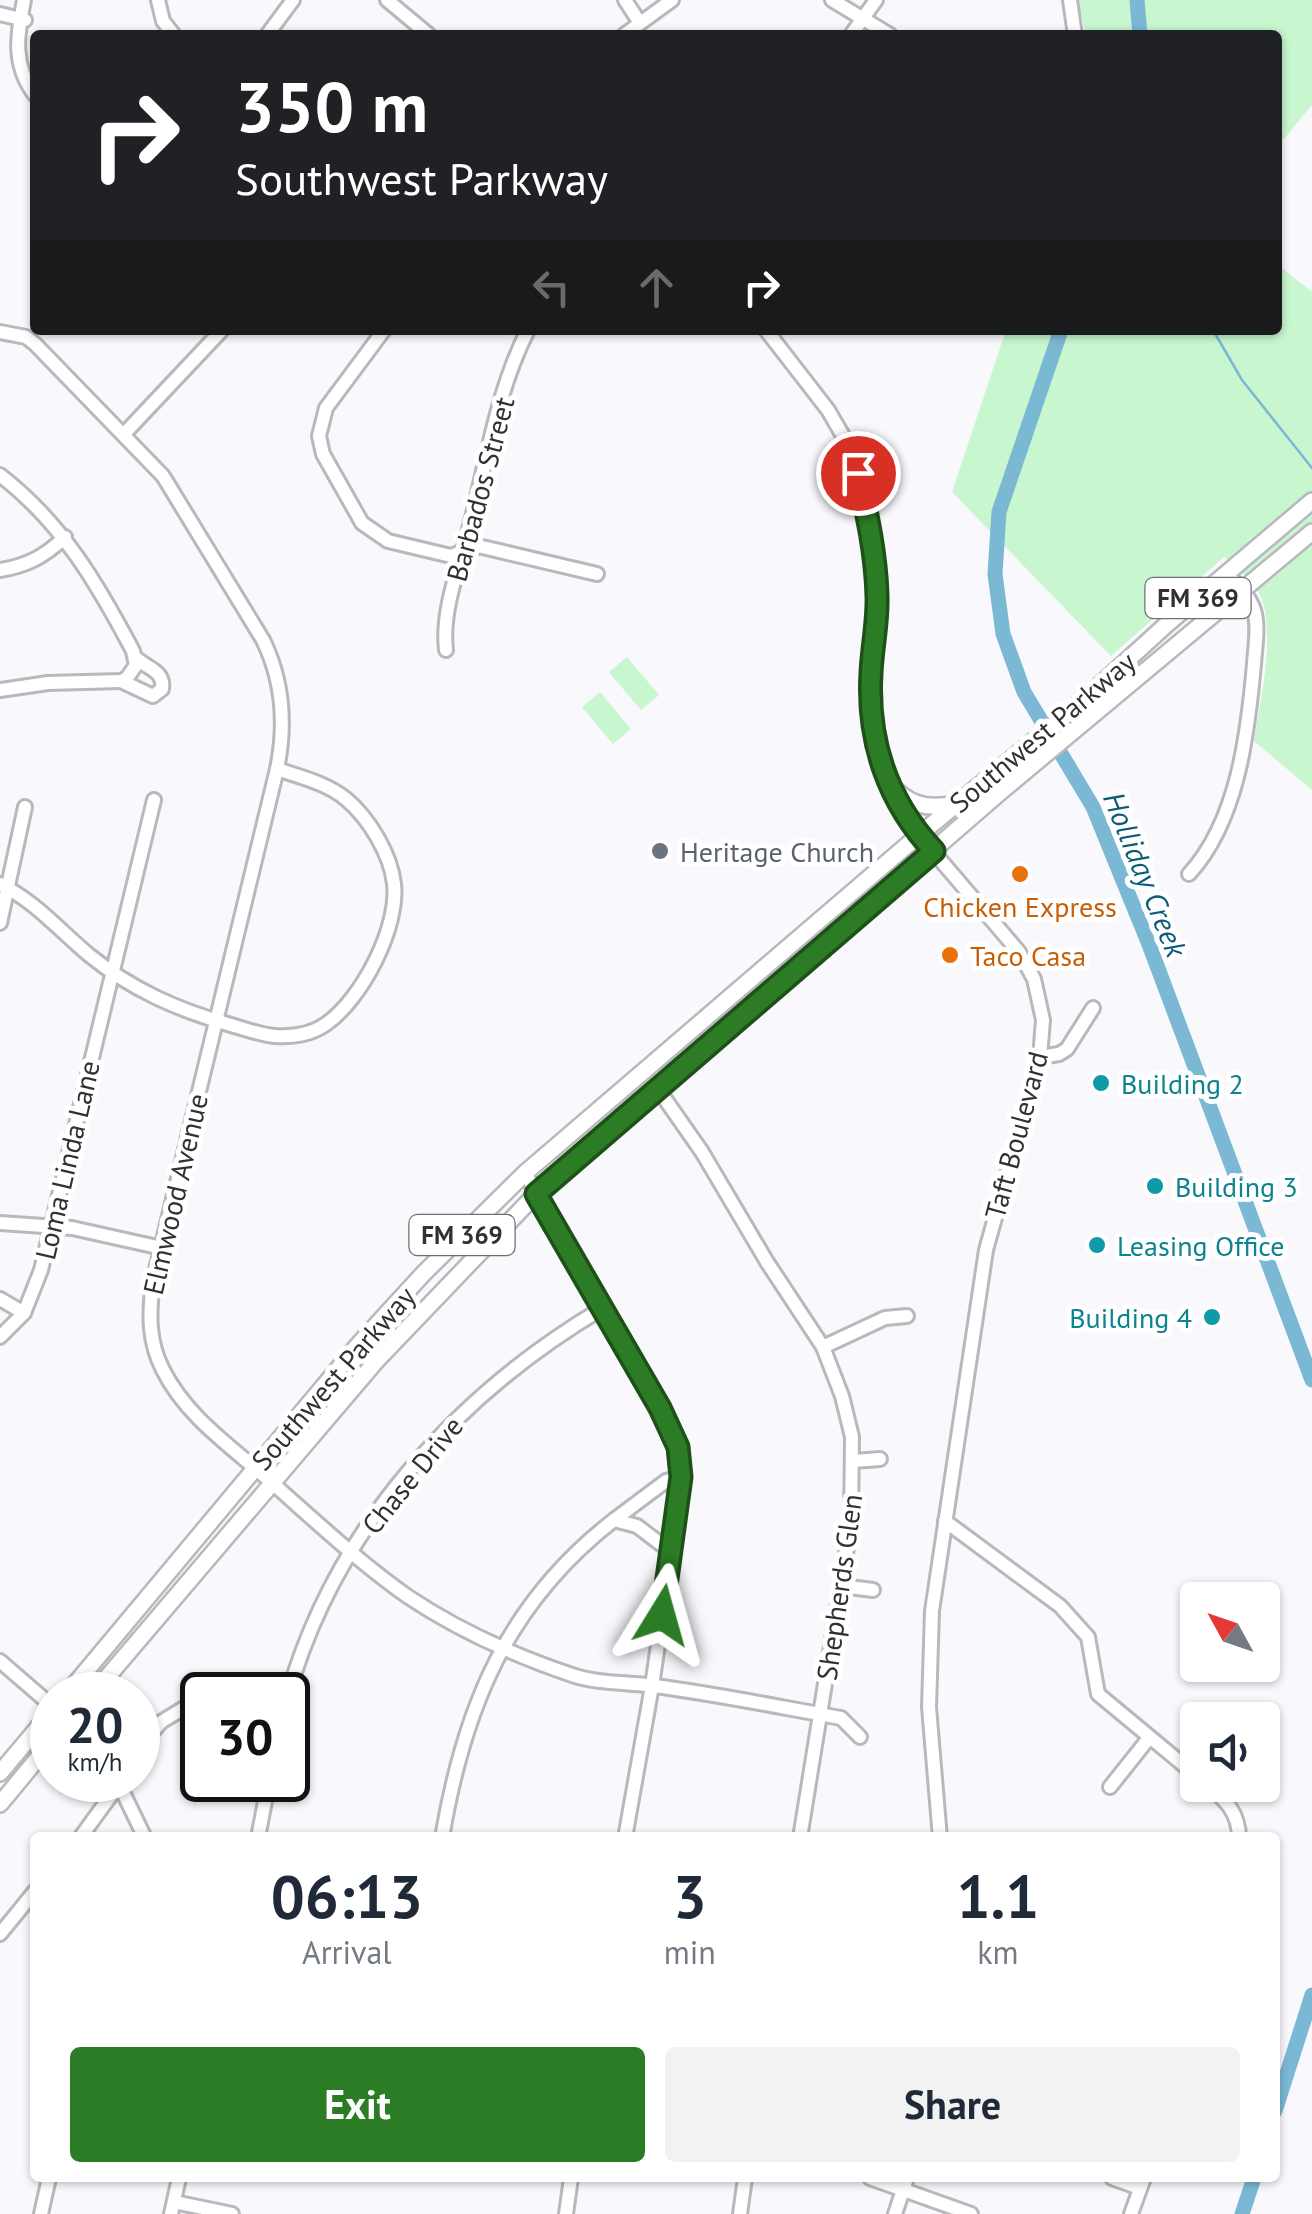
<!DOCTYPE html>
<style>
body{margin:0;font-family:"PT Sans",sans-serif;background:#f2f2f3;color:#1f2937;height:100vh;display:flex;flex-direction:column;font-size:38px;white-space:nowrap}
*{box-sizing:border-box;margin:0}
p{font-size:32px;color:#747a83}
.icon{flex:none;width:55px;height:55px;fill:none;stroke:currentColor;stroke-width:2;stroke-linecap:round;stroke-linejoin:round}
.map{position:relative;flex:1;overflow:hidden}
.side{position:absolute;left:30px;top:1832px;width:1250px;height:350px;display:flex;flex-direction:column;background:#fff;border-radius:10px;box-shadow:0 2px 8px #0004}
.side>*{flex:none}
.top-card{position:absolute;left:30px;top:30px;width:1252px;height:305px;border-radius:10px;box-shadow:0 2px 8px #0004;background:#202124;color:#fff;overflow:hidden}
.needle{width:65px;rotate:310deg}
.buttons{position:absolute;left:1180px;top:1582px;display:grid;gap:20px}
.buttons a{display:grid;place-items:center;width:100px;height:100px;border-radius:10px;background:#fff;box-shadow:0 2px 8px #0004;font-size:50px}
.speed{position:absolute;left:30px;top:1672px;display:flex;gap:20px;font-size:50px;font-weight:700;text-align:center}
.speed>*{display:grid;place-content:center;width:130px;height:130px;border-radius:50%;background:#fff;box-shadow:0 2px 8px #0004;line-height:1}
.speed small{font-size:25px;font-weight:400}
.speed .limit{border:5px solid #111;border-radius:15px;background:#fff;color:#111}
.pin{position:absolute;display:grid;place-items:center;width:85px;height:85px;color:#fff;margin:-42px;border:5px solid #fff;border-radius:50%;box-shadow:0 2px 10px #0007}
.me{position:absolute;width:110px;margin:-55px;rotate:8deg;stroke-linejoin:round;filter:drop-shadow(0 0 8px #0008)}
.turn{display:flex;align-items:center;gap:35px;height:210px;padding:0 40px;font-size:45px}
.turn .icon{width:130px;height:130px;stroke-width:2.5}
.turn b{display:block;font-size:70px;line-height:85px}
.lanes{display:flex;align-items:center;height:95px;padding:0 40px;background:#0003;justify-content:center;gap:50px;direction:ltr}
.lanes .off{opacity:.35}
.eta{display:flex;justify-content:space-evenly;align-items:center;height:170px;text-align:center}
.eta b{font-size:60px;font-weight:700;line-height:70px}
.action{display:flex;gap:20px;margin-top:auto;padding:20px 40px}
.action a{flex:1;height:115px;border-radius:10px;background:#2c7c25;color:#fff;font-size:40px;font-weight:700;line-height:115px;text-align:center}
.action a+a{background:#f2f2f3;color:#1f2937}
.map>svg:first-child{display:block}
</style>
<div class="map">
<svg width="1312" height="2214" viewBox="0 0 1312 2214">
<rect width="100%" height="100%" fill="#f8f8fd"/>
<g fill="#c7f6cf">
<polygon points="1078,0 1312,0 1312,105 1278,146 1278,35 1086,35"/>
<path d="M1278,265l34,27v498l-58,-49c6,-38 24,-115 4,-150 -7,-12 -24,-24 -34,-34l-113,99 -159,-164 54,-162h272z"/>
<polygon points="627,657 659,695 641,710 609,672"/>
<polygon points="600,692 631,729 613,744 582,707"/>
</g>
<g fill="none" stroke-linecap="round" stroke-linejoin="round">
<polyline stroke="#7bb8d4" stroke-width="2.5" points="1213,330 1242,380 1312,468"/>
<g stroke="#7bb8d4" stroke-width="15">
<polyline points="1137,0 1140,35"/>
<polyline points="1061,330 999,512 995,574 1003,634 1024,692 1093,807 1150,947 1312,1380"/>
<polyline points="1275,2111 1312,1995"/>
<polyline points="1242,2214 1254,2178"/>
</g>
<defs>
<g id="minor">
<path d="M24,0c-7,35 -12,65 11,95"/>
<polyline points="158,0 163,21 174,35"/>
<polyline points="387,0 429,35"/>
<polyline points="625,0 640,23"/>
<polyline points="832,0 890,35"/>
<polyline points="1070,0 1075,35"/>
<polyline points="0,14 25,20"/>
<polyline points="267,35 293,0"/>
<polyline points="624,35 672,0"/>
<polyline points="851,35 876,0"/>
<polyline points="384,330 326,408 319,436 323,454 362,523 388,541 451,556 478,546 597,574"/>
<polyline points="766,330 828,410 846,441 858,473 870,525 877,598 871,674 874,737 891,790 919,835 1019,952 1034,979 1043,1020 1040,1057 986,1250 932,1611 929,1707 940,1838"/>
<path d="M0,332l26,5 9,7 128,132 100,164c20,41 23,85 14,129l-124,513c-4,31 -5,59 10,88 22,44 63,73 99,104 47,41 94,86 145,122 49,33 109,60 165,79 27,9 54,7 82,11 63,8 125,21 187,32l19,19"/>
<polyline points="124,434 222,330"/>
<path d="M0,475c62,48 97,108 133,176l3,14 -9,13 -6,3 -73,2 -48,7"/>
<path d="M0,570c27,-4 45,-14 65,-33"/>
<path d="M446,650c-5,-41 15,-88 25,-128 16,-63 27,-134 57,-192"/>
<path d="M121,681l32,15 9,-7c3,-18 -14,-20 -26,-31"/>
<path d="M1189,874c49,-53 59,-142 65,-210 1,-16 5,-38 0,-54 -5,-15 -17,-26 -28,-36"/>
<path d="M0,884c36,18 59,46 89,71 43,35 89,55 142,70 14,4 30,10 44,11 18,1 37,-2 51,-12 36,-25 73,-97 68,-140 -3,-29 -25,-66 -48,-85 -19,-16 -46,-22 -69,-30"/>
<polyline points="0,923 25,807"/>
<polyline points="1040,1057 1059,1054 1067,1049 1093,1008"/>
<polyline points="658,1089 702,1152 767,1262 823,1347 842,1396 852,1437 851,1523 800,1838"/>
<polyline points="525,1173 647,1386 679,1447 681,1477 675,1527 652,1686 625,1838"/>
<polyline points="0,1223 72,1228 162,1248"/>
<polyline points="0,1299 24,1313"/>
<polyline points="0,1337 24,1313 41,1270 154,800"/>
<polyline points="823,1347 885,1318 907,1316"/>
<polyline points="854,1461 880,1459"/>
<polyline points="614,1520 666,1481 681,1477"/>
<polyline points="945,1521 1060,1606 1088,1637 1098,1694 1198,1777"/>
<polyline points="841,1586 873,1590"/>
<polyline points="0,1661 52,1706"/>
<path d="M209,1695c27,-8 52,-9 79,0"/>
<path d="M288,1695c47,-166 168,-300 315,-387"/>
<polyline points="138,1749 161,1722 202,1697"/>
<polyline points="118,1782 145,1838"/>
<path d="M1207,1785c19,15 32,28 32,53"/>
<polyline points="1110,1787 1149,1738"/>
<polyline points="80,1838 122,1780"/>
<polyline points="258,1838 269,1780"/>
<path d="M442,1838c22,-131 65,-235 172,-318l23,6 25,19 10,1"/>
<polyline points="0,1934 35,1891"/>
<polyline points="870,2178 971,2214"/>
<polyline points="1112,2178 1140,2188"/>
<polyline points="174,2202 232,2214"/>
<polyline points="41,2214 49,2178"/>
<polyline points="171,2214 179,2178"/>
<polyline points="566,2214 571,2178"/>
<polyline points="740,2214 745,2178"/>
<polyline points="895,2214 907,2178"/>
<polyline points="1131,2214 1144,2178"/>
</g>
<g id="major">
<path d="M888,782c20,23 38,28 67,22"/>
<polyline points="66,1695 359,1344 424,1273 525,1173 919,835 1086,698 1167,624 1312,501"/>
<polyline points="92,1695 377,1360 536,1194 998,794 1312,532"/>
<polyline points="0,1773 52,1711"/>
<polyline points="0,1804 52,1741"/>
</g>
</defs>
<use href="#minor" stroke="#b8b8bd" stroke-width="18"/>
<use href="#major" stroke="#b8b8bd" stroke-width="20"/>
<use href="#minor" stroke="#fff" stroke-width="12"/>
<use href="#major" stroke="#fff" stroke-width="15"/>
</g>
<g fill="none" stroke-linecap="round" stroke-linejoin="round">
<defs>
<path id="route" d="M662,1615l19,-138 -3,-30 -18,-39 -124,-214 398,-343c-46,-49 -67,-110 -63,-178 1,-25 7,-51 6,-77 -1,-42 -10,-82 -19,-123"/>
</defs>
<use href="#route" stroke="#1d5118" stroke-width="25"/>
<use href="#route" stroke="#2c7c25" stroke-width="18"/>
</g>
<circle fill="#6b7280" stroke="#fff" stroke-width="4" cx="660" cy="851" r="10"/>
<g fill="#e8710a" stroke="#fff" stroke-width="4">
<circle cx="1020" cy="874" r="10"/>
<circle cx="950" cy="955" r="10"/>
</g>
<g fill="#0f9aa8" stroke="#fff" stroke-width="4">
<circle cx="1101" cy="1083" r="10"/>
<circle cx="1155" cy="1186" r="10"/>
<circle cx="1097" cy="1245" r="10"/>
<circle cx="1212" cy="1317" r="10"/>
</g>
<g text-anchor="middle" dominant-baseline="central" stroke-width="10" stroke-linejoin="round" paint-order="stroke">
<g fill="#fff" stroke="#6f6f70" stroke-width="2.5">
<rect x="1145.5" y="578" width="105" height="40" rx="8"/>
<rect x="409.5" y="1215" width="105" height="40" rx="8"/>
</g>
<g font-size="25" font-weight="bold" fill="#313133">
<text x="1198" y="598">FM 369</text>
<text x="462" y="1235">FM 369</text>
</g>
<g font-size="28" fill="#313133" stroke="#fff">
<text transform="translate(480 489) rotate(-75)">Barbados Street</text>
<text transform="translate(1042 732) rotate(-40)">Southwest Parkway</text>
<text transform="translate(1016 1135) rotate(-75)">Taft Boulevard</text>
<text transform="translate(67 1160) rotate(-77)">Loma Linda Lane</text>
<text transform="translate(175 1194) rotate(-77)">Elmwood Avenue</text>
<text transform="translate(333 1378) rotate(-49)">Southwest Parkway</text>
<text transform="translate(412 1475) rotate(-51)">Chase Drive</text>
<text transform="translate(839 1587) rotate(-82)">Shepherds Glen</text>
</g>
<g font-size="28" fill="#5b616d" stroke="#fff" text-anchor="start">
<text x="680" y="851">Heritage Church</text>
</g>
<g font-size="28" fill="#c56008" stroke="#fff">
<text x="1020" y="906">Chicken Express</text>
<text x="970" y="955" text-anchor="start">Taco Casa</text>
</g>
<g font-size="28" fill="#0d838f" stroke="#fff" text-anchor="start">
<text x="1121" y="1083">Building 2</text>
<text x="1175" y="1186">Building 3</text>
<text x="1117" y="1245">Leasing Office</text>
<text x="1192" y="1317" text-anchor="end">Building 4</text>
</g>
<g font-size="30" font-style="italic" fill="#0a5b78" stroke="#fff">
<text transform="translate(1146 874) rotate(68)">Holliday Creek</text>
</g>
</g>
</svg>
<div class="buttons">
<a><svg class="needle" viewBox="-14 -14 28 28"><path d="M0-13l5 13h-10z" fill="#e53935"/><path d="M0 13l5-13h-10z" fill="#747a83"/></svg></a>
<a><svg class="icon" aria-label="sound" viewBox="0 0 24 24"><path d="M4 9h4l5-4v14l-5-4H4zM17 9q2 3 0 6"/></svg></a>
</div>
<div class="speed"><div>20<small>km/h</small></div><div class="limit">30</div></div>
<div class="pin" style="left:858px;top:473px;background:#d93025"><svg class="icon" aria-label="arrive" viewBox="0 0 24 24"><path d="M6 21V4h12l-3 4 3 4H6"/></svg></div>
<svg class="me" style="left:662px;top:1615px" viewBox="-20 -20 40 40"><path d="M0-17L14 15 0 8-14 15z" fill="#2c7c25" stroke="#fff" stroke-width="4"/></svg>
<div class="top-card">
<div class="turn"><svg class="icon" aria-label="right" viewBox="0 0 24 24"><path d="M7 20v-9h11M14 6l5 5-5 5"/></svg><div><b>350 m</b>Southwest Parkway</div></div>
<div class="lanes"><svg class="icon off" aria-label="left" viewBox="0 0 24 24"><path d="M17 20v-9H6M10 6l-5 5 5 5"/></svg><svg class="icon off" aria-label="ahead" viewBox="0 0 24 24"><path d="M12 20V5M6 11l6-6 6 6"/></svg><svg class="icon" aria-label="right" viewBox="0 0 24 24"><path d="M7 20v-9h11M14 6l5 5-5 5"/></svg></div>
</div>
<section class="side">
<div class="eta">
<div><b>06:13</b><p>Arrival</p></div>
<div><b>3</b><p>min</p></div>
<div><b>1.1</b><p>km</p></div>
</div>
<div class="action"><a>Exit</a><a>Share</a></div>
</section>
</div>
